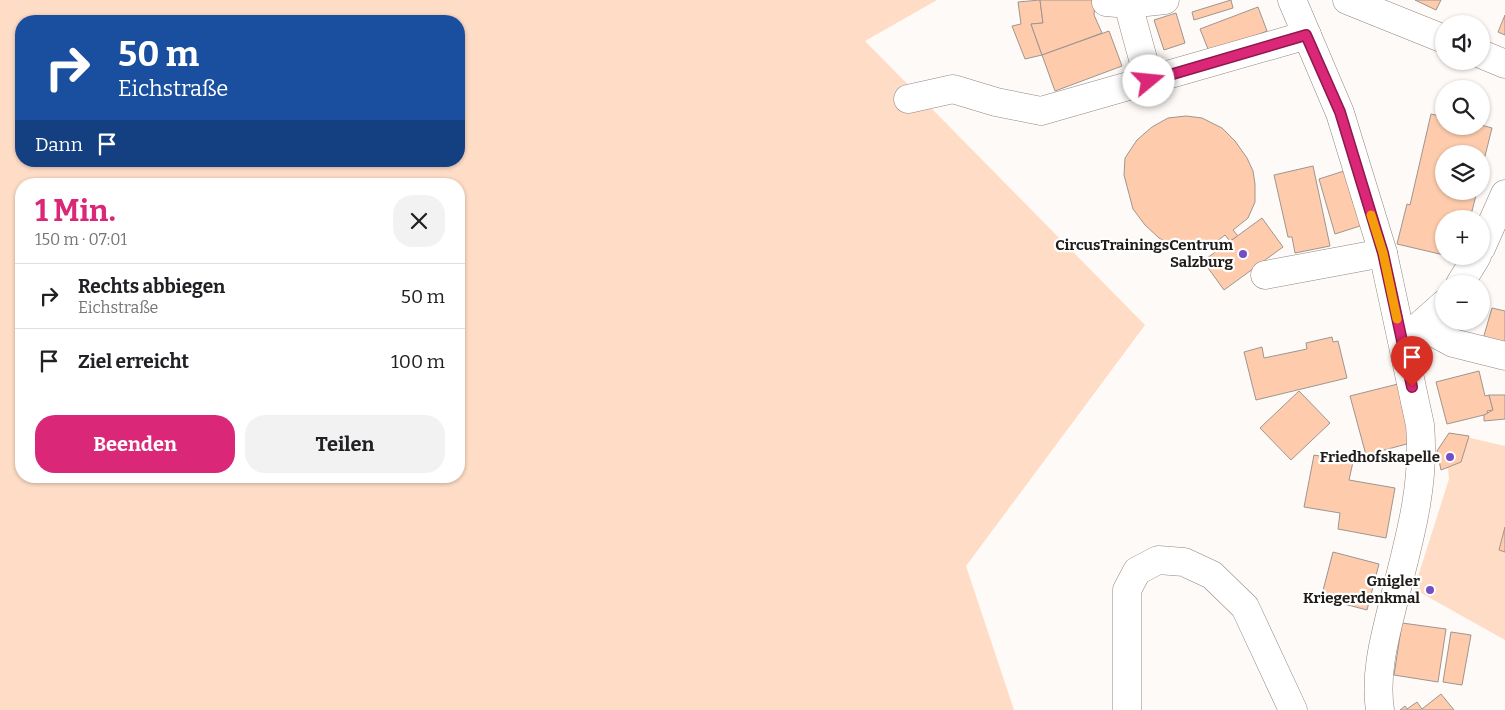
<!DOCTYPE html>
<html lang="de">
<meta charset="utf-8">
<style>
body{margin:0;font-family:Bitter,serif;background:#f2f2f2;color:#202124;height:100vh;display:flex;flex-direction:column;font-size:19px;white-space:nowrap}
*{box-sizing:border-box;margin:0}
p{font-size:16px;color:#757577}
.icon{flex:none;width:28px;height:28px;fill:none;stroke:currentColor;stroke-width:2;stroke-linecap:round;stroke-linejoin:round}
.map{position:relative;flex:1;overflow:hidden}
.side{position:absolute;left:15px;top:178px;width:450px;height:305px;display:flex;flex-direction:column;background:#fff;border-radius:20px;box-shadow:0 1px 4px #0004}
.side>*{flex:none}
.top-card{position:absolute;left:15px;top:15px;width:450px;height:152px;border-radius:20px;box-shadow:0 1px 4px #0004;background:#1a4fa0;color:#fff;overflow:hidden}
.fabs{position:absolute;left:1435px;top:15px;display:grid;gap:10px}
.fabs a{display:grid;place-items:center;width:55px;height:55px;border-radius:50%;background:#fff;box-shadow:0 1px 4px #0004;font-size:25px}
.pin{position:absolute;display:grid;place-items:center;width:42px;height:42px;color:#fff;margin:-51px -21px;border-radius:50% 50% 50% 0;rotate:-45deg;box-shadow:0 0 5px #0007}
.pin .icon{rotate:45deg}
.me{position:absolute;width:55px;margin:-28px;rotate:73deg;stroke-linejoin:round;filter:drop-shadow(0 0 4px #0008)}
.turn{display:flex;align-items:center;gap:18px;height:105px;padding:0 20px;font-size:22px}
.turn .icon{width:65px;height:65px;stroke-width:2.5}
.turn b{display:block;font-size:35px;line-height:42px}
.then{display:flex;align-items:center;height:48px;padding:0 20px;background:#0003;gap:10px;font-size:19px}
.round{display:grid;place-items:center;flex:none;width:52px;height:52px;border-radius:20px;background:#f2f2f2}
.overview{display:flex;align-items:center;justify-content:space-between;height:85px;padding:0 20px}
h1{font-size:30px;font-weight:700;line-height:38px;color:#db2777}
.primary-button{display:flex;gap:10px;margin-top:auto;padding:10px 20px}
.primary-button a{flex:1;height:58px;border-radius:20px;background:#db2777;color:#fff;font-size:20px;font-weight:700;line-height:58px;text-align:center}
.primary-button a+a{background:#f2f2f2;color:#202124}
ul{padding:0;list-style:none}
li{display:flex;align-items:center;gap:15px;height:65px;padding:0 20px;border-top:1px solid #e0e0e0}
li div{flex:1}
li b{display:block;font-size:19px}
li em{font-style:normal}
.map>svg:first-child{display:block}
</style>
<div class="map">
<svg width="1505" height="710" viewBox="0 0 1505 710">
<rect width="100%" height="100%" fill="#fefaf7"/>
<g fill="#fedcc5" fill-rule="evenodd">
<path d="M0,0h937l-72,41 280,284 -179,241 48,144h-1014zM21,21h438v140h-438zM21,184h438v292h-438z"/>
<polygon points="1449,433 1505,446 1505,640 1414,589 1449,479 1448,468 1441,470 1437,451"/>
</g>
<g fill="#feccac" stroke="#9f958f">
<polygon points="1040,0 1043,23 1031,24 1042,55 1025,59 1012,26 1021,24 1018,2"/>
<polygon points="1040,0 1095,0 1094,15 1102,33 1042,55 1031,24 1043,23"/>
<polygon points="1231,0 1233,8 1194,20 1192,12"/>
<polygon points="1415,0 1441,0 1436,10"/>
<polygon points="1258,7 1267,31 1210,54 1200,29"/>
<polygon points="1176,13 1185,43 1164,50 1154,20"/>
<polygon points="1505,15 1505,35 1498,32"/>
<polygon points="1109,31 1122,66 1055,91 1042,55"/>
<polygon points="1431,114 1444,117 1444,126 1481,125 1492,128 1481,172 1481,154 1444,154 1444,191 1477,191 1470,219 1444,219 1444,255 1397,244 1407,204 1410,205"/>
<polygon points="1186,116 1202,118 1222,128 1235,141 1247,158 1253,171 1255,184 1255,202 1248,218 1233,230 1238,236 1230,241 1225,235 1208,248 1196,251 1177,248 1159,238 1145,225 1133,209 1124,175 1125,158 1137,140 1152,127 1168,118"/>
<polygon points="1313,166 1330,246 1295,253 1292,237 1288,237 1274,175"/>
<polygon points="1347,170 1363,225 1335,234 1319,179"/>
<polygon points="1262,218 1283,247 1224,290 1203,261"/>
<polygon points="1492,308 1505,311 1505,345 1483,339"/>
<polygon points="1332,337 1333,342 1338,341 1347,378 1256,400 1244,352 1262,347 1264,358 1307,349 1306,343"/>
<polygon points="1479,371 1485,396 1489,395 1493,410 1487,411 1488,414 1447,424 1436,382"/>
<polygon points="1398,384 1414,442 1366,455 1350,396"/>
<polygon points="1299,391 1330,423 1291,460 1260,428"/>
<polygon points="1489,395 1505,395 1505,419 1484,421 1484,415 1493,410"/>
<polygon points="1449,433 1469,436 1461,462 1441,470 1437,451"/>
<polygon points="1314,455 1353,462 1349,480 1395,488 1386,538 1338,529 1340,513 1304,507"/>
<polygon points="1505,527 1505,552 1499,550"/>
<polygon points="1333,552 1379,564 1367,610 1321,598"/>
<polygon points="1402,623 1446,629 1438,682 1394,675"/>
<polygon points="1451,632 1471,635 1462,685 1443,682"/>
<polygon points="1441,694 1454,710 1400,710 1405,706 1407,709 1417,702 1422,709"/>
</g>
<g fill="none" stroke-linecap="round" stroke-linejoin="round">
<defs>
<g id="minor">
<path d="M1292,0l48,113 43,140 37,172c6,65 -14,125 -29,187 -8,32 -16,65 -11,98"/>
<polyline points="1347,0 1444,39"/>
<polyline points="1106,2 1128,4 1165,0"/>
<polyline points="1128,4 1149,81"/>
<polyline points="1481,54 1505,64"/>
<polyline points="908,99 953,89 996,102 1041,111 1307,35"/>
<polyline points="1481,248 1505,194"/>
<polyline points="1265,275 1383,253"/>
<polyline points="1460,284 1477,256"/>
<polyline points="1422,326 1453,343 1505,356"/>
<polyline points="1408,336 1444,304"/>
<polyline points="1127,710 1127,590 1137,571 1158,560 1184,562 1212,575 1245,607 1293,710"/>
</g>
</defs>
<use href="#minor" stroke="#908680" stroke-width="29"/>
<use href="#minor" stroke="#fff" stroke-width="28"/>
</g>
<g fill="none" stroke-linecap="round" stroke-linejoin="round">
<defs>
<polyline id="route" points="1149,81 1306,35 1340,112 1383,253 1412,387"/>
</defs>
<use href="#route" stroke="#8e194d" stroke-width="12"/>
<use href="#route" stroke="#db2777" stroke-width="9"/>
<polyline stroke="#f59e0b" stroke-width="9" points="1371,215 1383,253 1397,319"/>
</g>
<g fill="#734ec7" stroke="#fff" stroke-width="2">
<circle cx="1243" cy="254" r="5"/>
<circle cx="1450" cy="457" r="5"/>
<circle cx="1430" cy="590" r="5"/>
</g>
<g text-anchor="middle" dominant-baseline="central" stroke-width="4.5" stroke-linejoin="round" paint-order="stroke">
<g font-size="15" font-weight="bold" fill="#201c1a" stroke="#fff" text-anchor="end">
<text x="1233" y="245">CircusTrainingsCentrum<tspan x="1233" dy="17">Salzburg</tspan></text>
<text x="1440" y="457">Friedhofskapelle</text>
<text x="1420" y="581">Gnigler<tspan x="1420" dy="17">Kriegerdenkmal</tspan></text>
</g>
</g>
</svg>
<div class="fabs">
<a><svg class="icon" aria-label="sound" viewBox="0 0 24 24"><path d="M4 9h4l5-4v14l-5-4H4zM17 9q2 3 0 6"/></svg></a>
<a><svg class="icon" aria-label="search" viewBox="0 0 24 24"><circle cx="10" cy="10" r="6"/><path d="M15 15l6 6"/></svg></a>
<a><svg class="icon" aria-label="layers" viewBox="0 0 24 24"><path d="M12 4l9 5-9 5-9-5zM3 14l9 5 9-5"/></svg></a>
<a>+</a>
<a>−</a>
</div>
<div class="pin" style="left:1412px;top:387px;background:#d93025"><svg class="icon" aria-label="arrive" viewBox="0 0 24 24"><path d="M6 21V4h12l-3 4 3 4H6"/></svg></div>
<svg class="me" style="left:1149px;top:81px" viewBox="-20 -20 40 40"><circle r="19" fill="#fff"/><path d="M0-13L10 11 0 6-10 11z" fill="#db2777"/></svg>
<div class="top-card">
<div class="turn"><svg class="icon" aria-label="right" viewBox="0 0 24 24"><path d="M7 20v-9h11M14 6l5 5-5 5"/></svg><div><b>50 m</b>Eichstraße</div></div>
<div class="then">Dann<svg class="icon" aria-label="arrive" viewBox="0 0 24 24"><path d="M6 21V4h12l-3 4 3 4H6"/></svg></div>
</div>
<section class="side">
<div class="overview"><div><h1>1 Min.</h1><p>150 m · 07:01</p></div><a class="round"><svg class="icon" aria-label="close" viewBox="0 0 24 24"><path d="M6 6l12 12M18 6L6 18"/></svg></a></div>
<ul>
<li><svg class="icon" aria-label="right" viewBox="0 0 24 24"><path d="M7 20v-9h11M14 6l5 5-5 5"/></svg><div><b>Rechts abbiegen</b><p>Eichstraße</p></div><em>50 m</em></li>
<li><svg class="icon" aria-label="arrive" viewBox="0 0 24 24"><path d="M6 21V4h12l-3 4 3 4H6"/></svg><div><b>Ziel erreicht</b></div><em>100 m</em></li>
</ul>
<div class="primary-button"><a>Beenden</a><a>Teilen</a></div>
</section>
</div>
